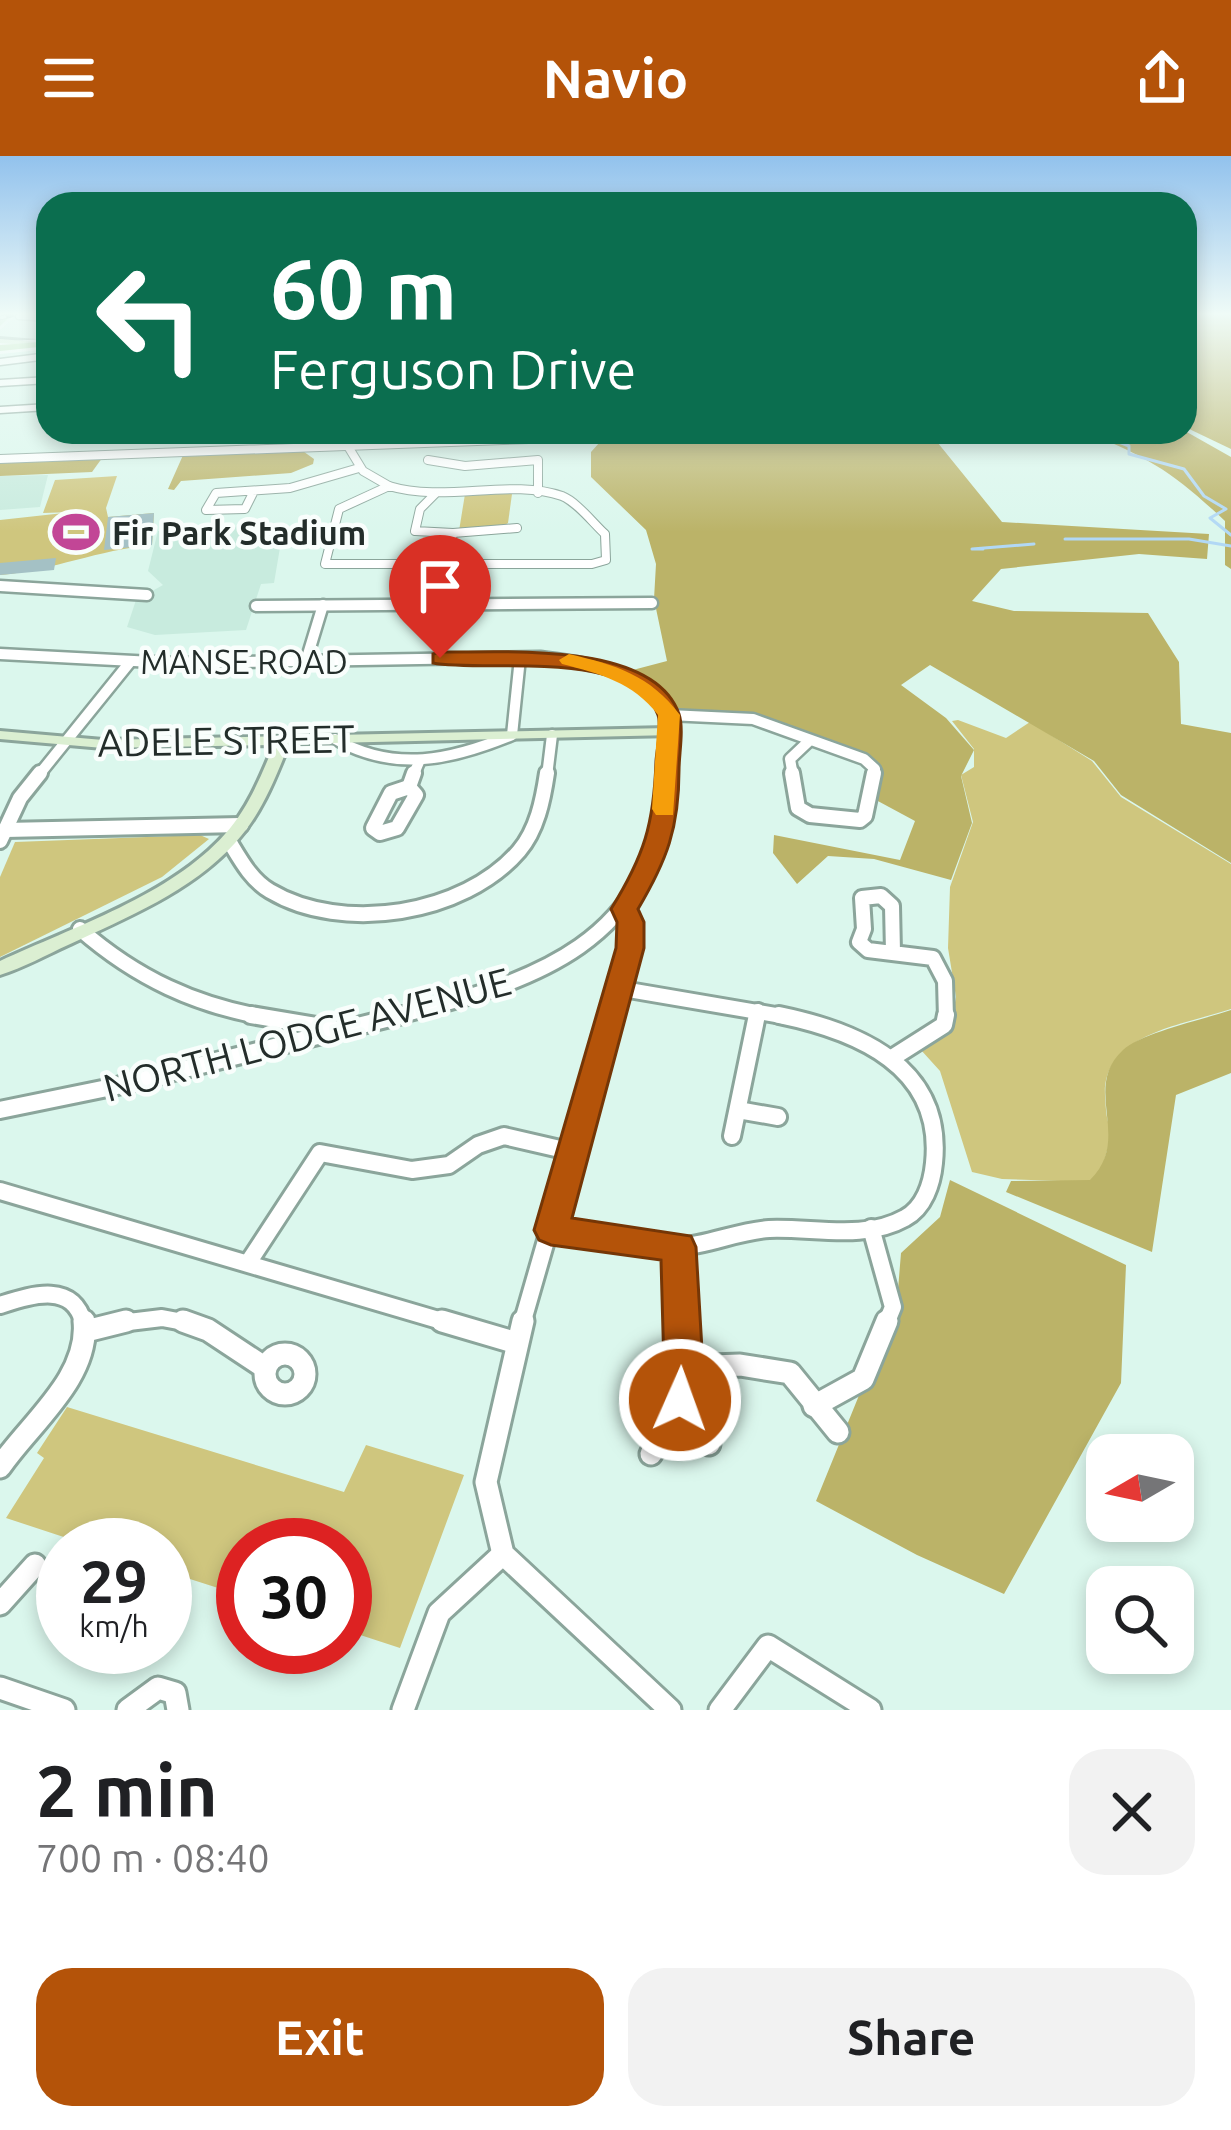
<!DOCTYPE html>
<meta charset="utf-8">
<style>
body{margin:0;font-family:Ubuntu,sans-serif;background:#f2f2f2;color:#202124;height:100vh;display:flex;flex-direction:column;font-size:45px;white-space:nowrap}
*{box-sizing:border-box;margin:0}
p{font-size:39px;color:#757577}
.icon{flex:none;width:66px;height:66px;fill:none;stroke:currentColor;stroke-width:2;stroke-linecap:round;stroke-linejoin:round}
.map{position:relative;height:1554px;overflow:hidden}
.side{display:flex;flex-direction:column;background:#fff;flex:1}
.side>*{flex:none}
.banner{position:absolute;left:36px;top:36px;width:1161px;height:252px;border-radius:36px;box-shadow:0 6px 18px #0003;background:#0b6e4f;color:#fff;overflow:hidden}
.needle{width:78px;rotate:261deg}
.fabs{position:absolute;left:1086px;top:1278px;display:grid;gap:24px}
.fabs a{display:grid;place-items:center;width:108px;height:108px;border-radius:24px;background:#fff;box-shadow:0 6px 18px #0003;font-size:60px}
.speed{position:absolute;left:36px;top:1362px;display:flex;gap:24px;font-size:60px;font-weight:700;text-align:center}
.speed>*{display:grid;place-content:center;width:156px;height:156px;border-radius:50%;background:#fff;box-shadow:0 6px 18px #0003;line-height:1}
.speed small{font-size:30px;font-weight:400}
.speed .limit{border:18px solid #d22;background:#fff;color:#111}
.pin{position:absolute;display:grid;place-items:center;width:102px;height:102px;color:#fff;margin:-123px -51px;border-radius:50% 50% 50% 0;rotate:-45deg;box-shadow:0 0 12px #0007}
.pin .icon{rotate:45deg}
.me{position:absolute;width:132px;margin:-66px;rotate:2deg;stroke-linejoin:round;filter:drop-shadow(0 0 9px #0008)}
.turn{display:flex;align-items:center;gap:42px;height:252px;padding:0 36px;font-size:54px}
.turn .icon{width:156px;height:156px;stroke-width:2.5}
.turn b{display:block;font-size:84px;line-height:102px}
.round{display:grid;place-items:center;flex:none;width:126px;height:126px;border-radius:36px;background:#f2f2f2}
.summary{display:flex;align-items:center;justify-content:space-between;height:204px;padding:0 36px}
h1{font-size:72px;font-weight:700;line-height:90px}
.primary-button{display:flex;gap:24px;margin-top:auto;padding:24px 36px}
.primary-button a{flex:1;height:138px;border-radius:36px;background:#b45309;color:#fff;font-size:48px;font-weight:700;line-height:138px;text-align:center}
.primary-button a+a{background:#f2f2f2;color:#202124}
header{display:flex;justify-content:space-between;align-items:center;height:156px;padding:0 36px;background:#b45309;color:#fff;font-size:54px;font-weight:700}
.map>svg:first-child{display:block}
</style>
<header><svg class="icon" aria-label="menu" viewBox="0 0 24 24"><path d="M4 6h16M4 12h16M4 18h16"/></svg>Navio<svg class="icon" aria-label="share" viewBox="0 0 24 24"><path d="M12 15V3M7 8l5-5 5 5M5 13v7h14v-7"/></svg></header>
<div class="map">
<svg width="1231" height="1554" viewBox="0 0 1231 1554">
<rect width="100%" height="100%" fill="#dbf7ed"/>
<g fill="#c8ebde">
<polygon points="48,319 40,351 0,354 0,320"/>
<polygon points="284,368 274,427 261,428 246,474 155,479 127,471 136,444 163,429 148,415 158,375"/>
</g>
<g fill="#cfc67e">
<path d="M117,320l-11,32 2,9 46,-4 -2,32c-54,5 -98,25 -152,30v-55l73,-8 -30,1 12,-33z"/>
<polygon points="465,338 512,338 508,367 500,372 459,375"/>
<path d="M958,564l48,18 24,-16 62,39 29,36 110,67v145c-48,16 -129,25 -126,87 1,14 1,24 7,37l-9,32 -12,17 -89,-3 -30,-7 -32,-101 -19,-21 29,-22 6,-31 -8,-49 2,-61 23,-65 -12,-47 13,-8v-18l-22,-28z"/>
<polygon points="200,679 209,683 162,721 0,801 0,721 15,686"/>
<polygon points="67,1251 344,1336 366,1289 464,1319 400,1492 345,1474 345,1389 243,1389 243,1440 165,1415 165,1389 88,1389 6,1362 44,1302 37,1297"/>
</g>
<g fill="#bbb368">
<polygon points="1185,159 1231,159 1231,293 1185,271"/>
<path d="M1185,275l46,26v112l-6,-4v-44c-51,-48 -75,-63 -139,-89z"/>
<polygon points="609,276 929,276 1002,366 1209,378 1207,403 1139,398 1001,413 972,445 1014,455 1148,457 1179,506 1181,568 1231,577 1231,707 1121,639 1094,605 930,509 901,529 946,562 974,594 961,620 972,667 951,724 874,703 828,700 797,728 773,697 774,679 900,704 915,665 876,644 875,605 760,563 675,554 629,515 667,505 654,443 656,408 646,374 591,321 591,296"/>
<polygon points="300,293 314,303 313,308 291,317 181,325 174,334 168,333 184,297"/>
<polygon points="105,298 92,316 0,320 0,306"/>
<path d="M1231,854v63l-55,22 -24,157 -146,-60 5,-11 79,-1c43,-42 -9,-91 33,-130 18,-17 82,-31 108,-40z"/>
<polygon points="950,1024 1126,1109 1121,1227 1004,1438 917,1399 816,1345 897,1146 901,1097 940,1061"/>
</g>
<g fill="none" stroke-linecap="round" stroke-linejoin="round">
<g stroke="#b1d8f5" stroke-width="3">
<polyline points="1094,276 1129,290 1129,298 1184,313 1204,340 1226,353 1210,362 1231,379"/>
<polyline points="1065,383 1189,383 1231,390"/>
<polyline points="983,393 972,393 1034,388"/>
</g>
</g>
<g fill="#a4c1c5">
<polygon points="154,357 152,389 104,394 108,361"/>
<polygon points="56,402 54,414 0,419 0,407"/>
</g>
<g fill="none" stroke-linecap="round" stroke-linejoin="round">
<defs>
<g id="street-far5">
<polyline points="19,160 48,162"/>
<polyline points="0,206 48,200"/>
<polyline points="0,227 48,224"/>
<polyline points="0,254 48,251"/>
</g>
<g id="street-far4">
<polyline points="349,292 363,315 389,330"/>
<polyline points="0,303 583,281"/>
<polyline points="428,304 465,310 538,304 538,337"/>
<path d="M389,330c56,17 122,-8 173,10 15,6 31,27 43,38l1,26 -14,4h-267l14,-55z"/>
<polyline points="254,335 245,353 206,354 216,337 290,332 359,312"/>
<polyline points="435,338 420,353 415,375 453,377 447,409"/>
<polyline points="453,377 517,372"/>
</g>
<g id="street-far3">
<polyline points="0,430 147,439"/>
<polyline points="256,450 652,447"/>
<path d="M0,498l172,9 368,-6c39,5 121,13 129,62 3,18 -1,40 -2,57"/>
<polyline points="306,505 323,449"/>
<polyline points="669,559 753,563 864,603 875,613 873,620"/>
<path d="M335,583c60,34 116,21 177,-4l8,-77"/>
<polyline points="38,620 130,506"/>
<polyline points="413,620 419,606"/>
<polyline points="547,620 552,579"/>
<polyline points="793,620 790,603 808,586"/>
</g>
<g id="street-far2">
<polyline points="792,617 798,652 810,659 860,664 865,660 874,617"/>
<polygon points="409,631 416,639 397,672 380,677 373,672 391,637"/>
<polyline points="409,631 414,617"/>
<polyline points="5,674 241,669"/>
<polyline points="0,685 20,642 40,617"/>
<path d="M229,685c11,18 22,39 41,50 72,43 194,24 249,-40 18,-21 24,-51 28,-78"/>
<path d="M80,773c56,49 116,77 189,89"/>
<polyline points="893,796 892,750 881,740 862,742 864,773 859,786 868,794 933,802 945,825 946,862"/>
<polyline points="617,832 793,862"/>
<path d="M390,862c144,-36 269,-73 277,-245"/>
<path d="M610,862c10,-34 30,-75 14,-109"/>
<polyline points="757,862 758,855"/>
</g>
<g id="street-far1">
<polyline points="251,859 334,873"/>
<polyline points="892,902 944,869 946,859"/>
<polyline points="0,954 117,930 402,859"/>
<polyline points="738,954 778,961"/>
<polyline points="732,980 757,859"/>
<polyline points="0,1035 452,1168"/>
<polyline points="871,1072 893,1151 886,1168"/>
<path d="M551,1074c42,6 85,20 127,17 31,-2 60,-16 91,-18 44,-2 95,12 136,-11 19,-10 27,-34 29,-55 10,-97 -77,-132 -155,-148"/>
<polyline points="678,1091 682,1168"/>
<polyline points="248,1107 320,997 412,1014 449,1009 478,989 504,980 573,996"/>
<path d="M0,1149c32,-10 73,-24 84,19"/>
<polyline points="112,1168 162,1162 194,1168"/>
<polyline points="522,1168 611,859"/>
</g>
<g id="street">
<polyline points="183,1165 208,1174 264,1211"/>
<polyline points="442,1165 517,1187"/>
<polyline points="523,1165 486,1326 503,1398 670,1554"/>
<polyline points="86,1175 126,1165"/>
<circle cx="285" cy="1218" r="20"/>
<polyline points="684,1211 740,1209 790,1217 838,1276"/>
<polyline points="814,1250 863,1223 887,1165"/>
<polyline points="668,1266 709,1288"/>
<path d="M651,1298c28,-55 34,-71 31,-133"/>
<path d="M0,1311c29,-43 90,-89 84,-146"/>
<polyline points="0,1448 35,1409"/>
<polyline points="0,1532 64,1554"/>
<polyline points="128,1554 158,1532 175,1537 178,1554"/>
<polyline points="403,1554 439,1457 503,1398"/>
<polyline points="720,1554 768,1490 870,1554"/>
</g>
<g id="secondary">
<polygon points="0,183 48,187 48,191 0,187"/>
<path d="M668,572l7,4 -2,3 -384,9c-14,35 -28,71 -54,99 -43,48 -109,75 -167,102 -22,10 -45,23 -68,30v-14c73,-34 171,-66 225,-127 23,-25 36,-58 49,-89l-171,3 -103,-9v-8l103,9z"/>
</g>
<g id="primary">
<polygon points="3,159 12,159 0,170 0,162"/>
<polygon points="42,186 39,191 0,195 0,189"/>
</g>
</defs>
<use href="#street-far5" stroke="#8ba59b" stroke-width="9"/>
<use href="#street-far4" stroke="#8ba59b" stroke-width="10"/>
<use href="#street-far3" stroke="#8ba59b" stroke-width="15"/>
<use href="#street-far2" stroke="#8ba59b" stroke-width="20"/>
<use href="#street-far1" stroke="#8ba59b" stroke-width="22"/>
<use href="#street" stroke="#8ba59b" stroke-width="27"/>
<use href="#secondary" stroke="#8ba59b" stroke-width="6"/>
<use href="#primary" stroke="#fff" stroke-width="6"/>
<use href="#street-far5" stroke="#fff" stroke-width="6"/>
<use href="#street-far4" stroke="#fff" stroke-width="8"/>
<use href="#street-far3" stroke="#fff" stroke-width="10"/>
<use href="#street-far2" stroke="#fff" stroke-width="14"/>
<use href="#street-far1" stroke="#fff" stroke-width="16"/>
<use href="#street" stroke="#fff" stroke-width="21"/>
<use href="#secondary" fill="#dbefd2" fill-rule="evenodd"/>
<use href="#primary" fill="#b6e0a6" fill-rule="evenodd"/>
<defs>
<polyline id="rail" points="0,162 12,159"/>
</defs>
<use href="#rail" stroke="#4c5a56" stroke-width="4.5"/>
<use href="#rail" stroke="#f9fefc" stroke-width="3" stroke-dasharray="6" stroke-linecap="butt"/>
</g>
<linearGradient id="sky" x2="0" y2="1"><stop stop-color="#92c2ed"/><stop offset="0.42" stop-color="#effbf7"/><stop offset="1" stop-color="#effbf7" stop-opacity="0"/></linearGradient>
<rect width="1231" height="376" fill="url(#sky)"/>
<path fill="#b45309" stroke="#753606" stroke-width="3" d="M440,496c61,1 213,-12 239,62 5,15 0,40 0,56 0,58 -12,90 -41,139l6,13v26l-72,270 119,18 5,11 7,120 -10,47 -13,5 -14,-5 -6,-14 4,-33 -3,-107 -110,-15 -12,-5 -5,-10 82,-282 1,-26 -6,-13c33,-53 43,-85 45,-148 1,-13 6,-34 2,-46 -23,-68 -173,-42 -225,-52v-9z"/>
<path fill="#f59e0b" d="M569,498c47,11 81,21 111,61l-7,100h-17l-4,-6 6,-94c-25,-33 -58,-41 -96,-51l-3,-4z"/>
<defs>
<symbol id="stadium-bare" viewBox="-9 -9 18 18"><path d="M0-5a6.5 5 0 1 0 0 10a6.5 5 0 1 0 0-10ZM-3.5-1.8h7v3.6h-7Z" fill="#c24696" stroke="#f9fefc" stroke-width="2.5" paint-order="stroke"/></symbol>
</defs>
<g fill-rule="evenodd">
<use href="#stadium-bare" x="43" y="343" width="66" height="66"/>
</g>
<g text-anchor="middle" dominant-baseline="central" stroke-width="9" stroke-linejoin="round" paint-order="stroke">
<g font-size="33" font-weight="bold" fill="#232d2a" stroke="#f9fefc" text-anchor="start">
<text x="112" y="376">Fir Park Stadium</text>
</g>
<g font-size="33" fill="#232d2a" stroke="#f9fefc">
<text x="244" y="505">MANSE ROAD</text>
</g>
<g font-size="39" fill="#232d2a" stroke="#f9fefc">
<text transform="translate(226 584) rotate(-1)">ADELE STREET</text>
<text transform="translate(307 878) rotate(-15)">NORTH LODGE AVENUE</text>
</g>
</g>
</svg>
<div class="fabs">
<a><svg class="needle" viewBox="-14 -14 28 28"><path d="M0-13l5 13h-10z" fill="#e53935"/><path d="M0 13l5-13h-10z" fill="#757577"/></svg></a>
<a><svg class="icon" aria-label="search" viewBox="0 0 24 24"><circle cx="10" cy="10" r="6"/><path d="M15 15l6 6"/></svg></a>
</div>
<div class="speed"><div>29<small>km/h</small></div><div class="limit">30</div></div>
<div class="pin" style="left:440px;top:502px;background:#d93025"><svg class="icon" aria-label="arrive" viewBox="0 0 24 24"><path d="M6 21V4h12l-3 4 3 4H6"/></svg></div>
<svg class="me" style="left:680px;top:1244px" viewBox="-20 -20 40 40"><circle r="17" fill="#b45309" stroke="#fff" stroke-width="3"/><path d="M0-11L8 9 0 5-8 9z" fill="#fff"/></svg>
<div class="banner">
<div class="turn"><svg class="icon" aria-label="left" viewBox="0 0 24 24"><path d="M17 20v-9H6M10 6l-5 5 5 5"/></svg><div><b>60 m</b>Ferguson Drive</div></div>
</div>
</div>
<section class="side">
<div class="summary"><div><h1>2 min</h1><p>700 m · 08:40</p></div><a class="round"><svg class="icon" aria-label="close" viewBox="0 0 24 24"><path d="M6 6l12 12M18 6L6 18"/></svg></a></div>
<div class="primary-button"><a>Exit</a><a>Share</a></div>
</section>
